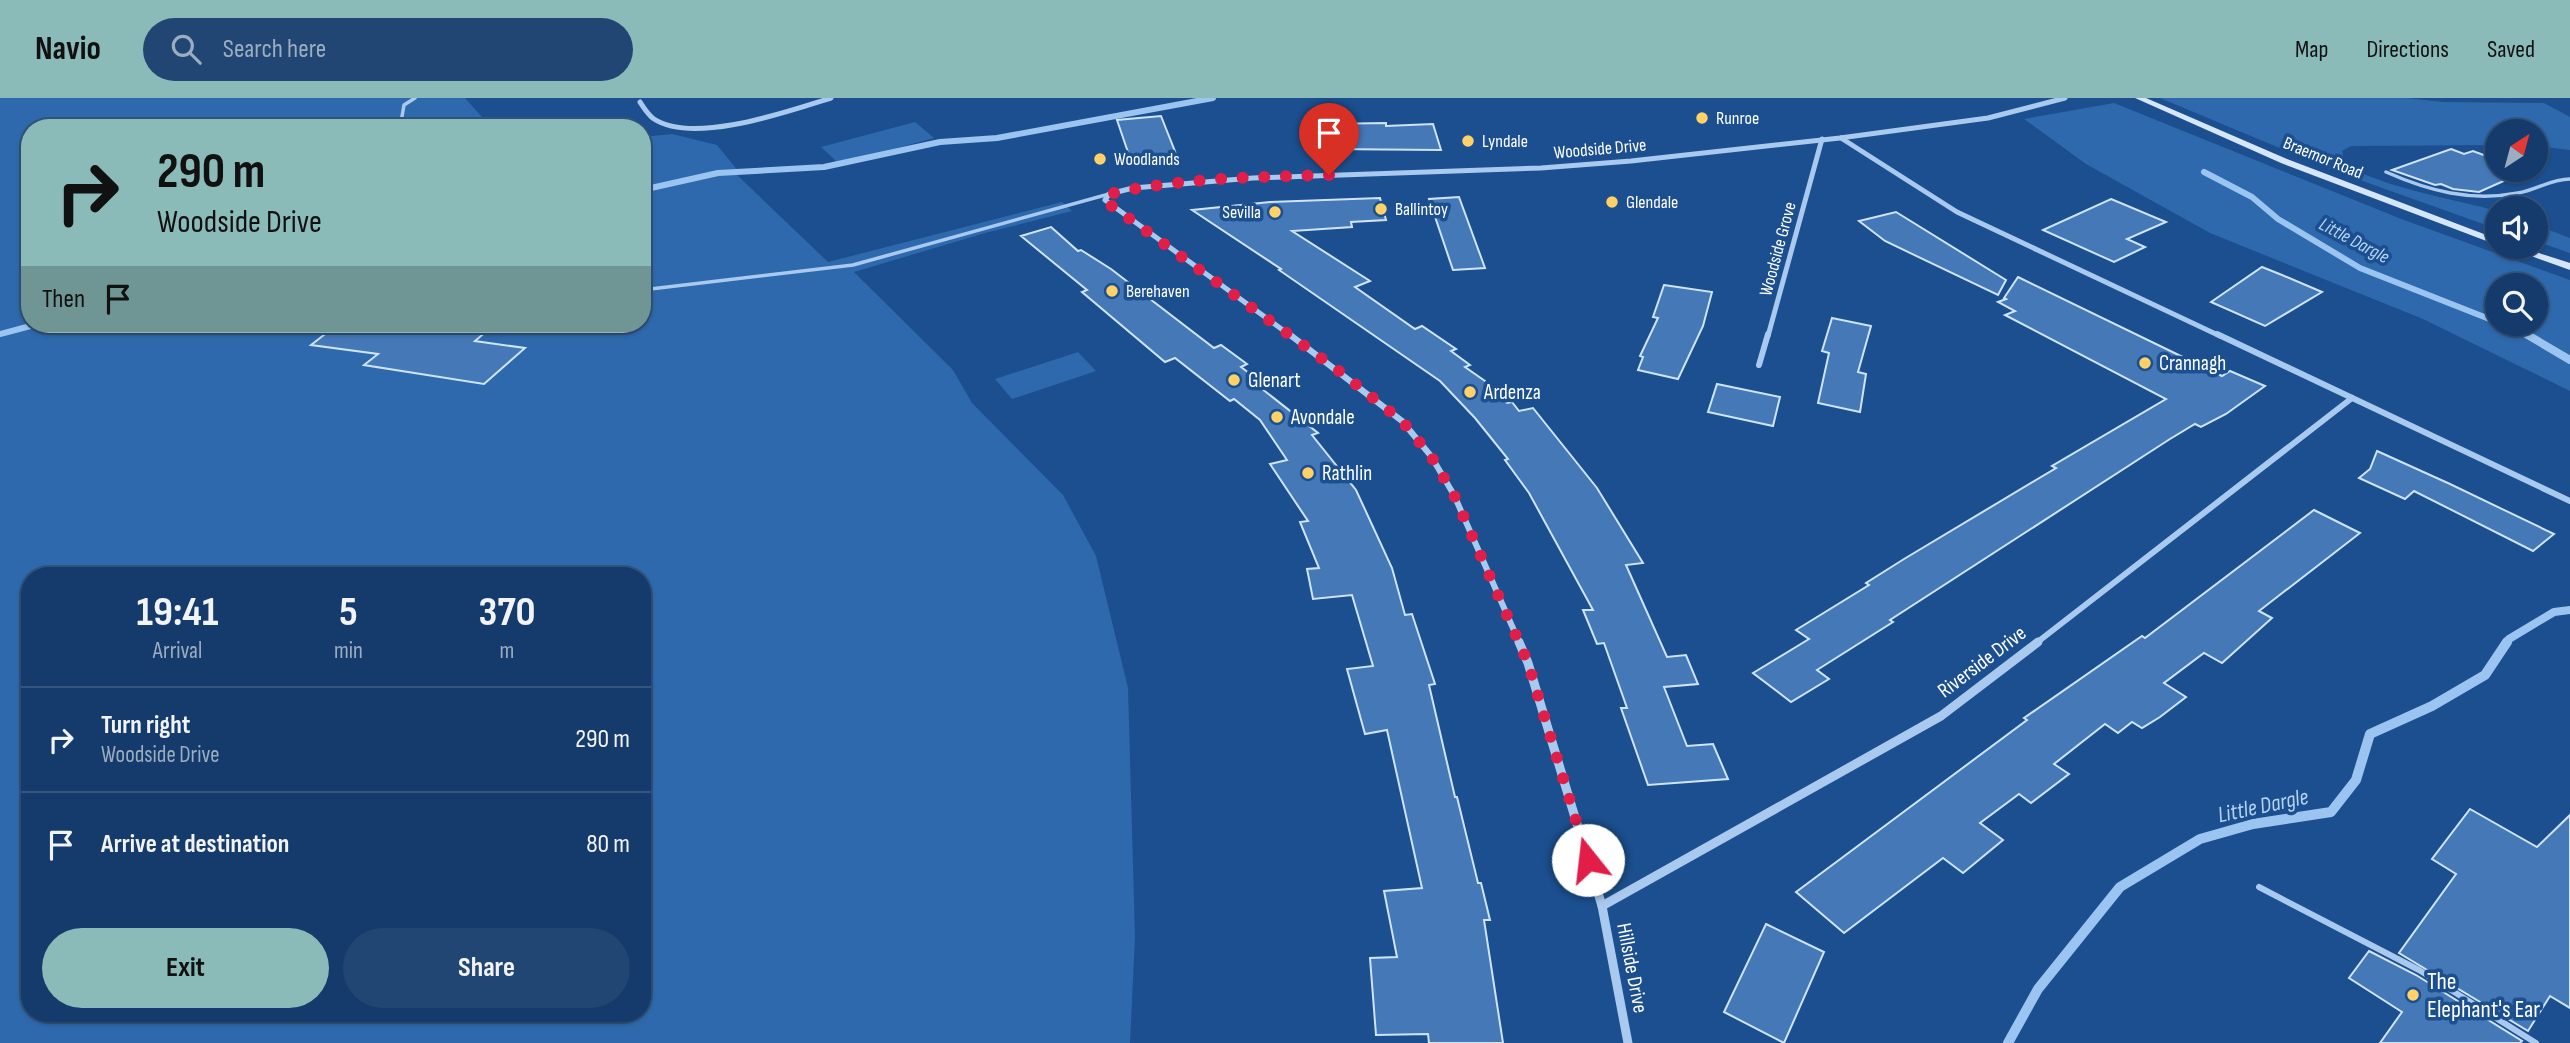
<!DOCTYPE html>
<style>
body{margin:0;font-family:"Sofia Sans Condensed",sans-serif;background:#214673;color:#f1f3f6;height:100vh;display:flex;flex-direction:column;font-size:26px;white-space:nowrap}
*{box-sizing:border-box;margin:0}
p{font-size:23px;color:#9dadc1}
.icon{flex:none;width:38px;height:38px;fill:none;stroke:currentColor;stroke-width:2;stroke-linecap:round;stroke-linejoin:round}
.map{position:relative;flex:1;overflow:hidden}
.sheet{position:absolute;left:21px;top:469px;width:630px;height:455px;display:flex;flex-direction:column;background:#143b6b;border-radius:28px;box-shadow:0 2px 5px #0004,0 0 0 2px #33557e}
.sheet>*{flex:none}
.top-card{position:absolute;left:21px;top:21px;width:630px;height:214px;border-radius:28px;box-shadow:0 2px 5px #0004,0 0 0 2px #33557e;background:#8bbbb9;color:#111;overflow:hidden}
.needle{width:46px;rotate:36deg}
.controls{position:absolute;left:2485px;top:21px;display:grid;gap:14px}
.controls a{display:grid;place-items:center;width:63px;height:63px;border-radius:50%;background:#143b6b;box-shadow:0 2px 5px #0004,0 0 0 2px #33557e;font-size:35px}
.pin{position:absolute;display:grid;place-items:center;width:60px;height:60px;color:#fff;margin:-72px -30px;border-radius:50% 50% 50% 0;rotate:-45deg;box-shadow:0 0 7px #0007}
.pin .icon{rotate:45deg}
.me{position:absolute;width:77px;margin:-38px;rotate:344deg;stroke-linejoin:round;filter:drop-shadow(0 0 5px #0008)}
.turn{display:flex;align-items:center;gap:24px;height:147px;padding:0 21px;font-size:32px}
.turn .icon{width:91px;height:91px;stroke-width:2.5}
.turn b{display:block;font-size:49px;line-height:60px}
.then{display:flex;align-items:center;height:66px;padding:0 21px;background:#0003;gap:14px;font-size:26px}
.eta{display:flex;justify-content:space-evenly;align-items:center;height:119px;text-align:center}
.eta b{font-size:42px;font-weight:700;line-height:49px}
.button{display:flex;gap:14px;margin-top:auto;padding:14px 21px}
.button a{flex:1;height:80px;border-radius:42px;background:#8bbbb9;color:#111;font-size:28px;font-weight:700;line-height:80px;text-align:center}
.button a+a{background:#214673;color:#f1f3f6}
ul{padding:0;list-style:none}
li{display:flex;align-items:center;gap:21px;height:105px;padding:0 21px;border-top:2px solid #33557e}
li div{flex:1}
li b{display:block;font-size:26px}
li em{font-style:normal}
header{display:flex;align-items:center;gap:42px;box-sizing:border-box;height:98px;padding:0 35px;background:#8bbbb9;color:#111}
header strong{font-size:33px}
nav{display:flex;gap:38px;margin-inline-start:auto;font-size:24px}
.search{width:490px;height:63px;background:#214673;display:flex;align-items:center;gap:18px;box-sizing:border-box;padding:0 24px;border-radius:38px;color:#9dadc1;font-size:26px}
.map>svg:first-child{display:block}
</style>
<header>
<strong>Navio</strong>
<div class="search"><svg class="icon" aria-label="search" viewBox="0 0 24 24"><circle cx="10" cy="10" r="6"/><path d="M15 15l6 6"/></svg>Search here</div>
<nav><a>Map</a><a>Directions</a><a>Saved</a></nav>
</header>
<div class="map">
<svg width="2570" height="945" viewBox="0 0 2570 945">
<rect width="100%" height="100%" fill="#1b4f8f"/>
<g fill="#2e69ad" fill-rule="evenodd">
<path d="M0,0h465l26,29 -461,1v196h612v-187l30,-3 45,11 22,27 -2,3 91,87 234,-60 10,9 -87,22 -131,39 99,98 19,33 91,92 33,61 32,132 7,249 -5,106h-1130zM30,478h612v437h-612z"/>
<path d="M2160,0h247l36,4 101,1 26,14v33l-34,-4v-15h-39v14l-146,1 -9,5 4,15c48,24 100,31 151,45v18l-165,-59z"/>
<path d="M2114,5l290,117 166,60v111l-147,-72 -213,-86 -124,-69 -62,-45zM2497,187h39v39h-39z"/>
<polygon points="915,24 934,40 839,66 821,49"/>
<polygon points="2536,127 2570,140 2570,155 2536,143"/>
<polygon points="1078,254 1096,273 1012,301 995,281"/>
</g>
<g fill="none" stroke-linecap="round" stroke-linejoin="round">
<g stroke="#9cc4f0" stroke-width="6">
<polyline points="2204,74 2252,99 2278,121 2360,170 2497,224"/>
<polyline points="642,92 718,75 824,69 940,44 997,40 1213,0"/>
<polyline points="2501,226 2529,238"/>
<polyline points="0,236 38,226"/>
</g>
<g stroke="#9cc4f0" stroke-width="8">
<polyline points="2526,236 2570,262"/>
<polyline points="2506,546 2509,541 2554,514 2570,512"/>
</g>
<polyline stroke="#9cc4f0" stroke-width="10" points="2008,945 2038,891 2120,789 2200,741 2253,726 2331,714 2356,682 2370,636 2432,608 2485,577 2507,544"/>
</g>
<g fill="#4478b7" stroke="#cfe3fa" stroke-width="2">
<polygon points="1161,18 1178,61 1175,62 1175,65 1132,66 1117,22"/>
<polygon points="1386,25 1386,28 1433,26 1441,52 1327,51 1323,26"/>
<polygon points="2451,51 2464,56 2473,53 2497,62 2497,72 2526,73 2479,94 2453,91 2441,86 2435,87 2392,72"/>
<polygon points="1459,99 1485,170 1453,172 1429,101"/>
<polygon points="1380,100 1386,122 1351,124 1352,129 1292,133 1370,183 1355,189 1415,231 1422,228 1456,251 1451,253 1470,267 1465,269 1485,283 1507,305 1512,304 1519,313 1533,310 1597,390 1643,465 1626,467 1667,559 1686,557 1698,586 1664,589 1687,648 1713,646 1728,681 1648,687 1621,610 1627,610 1604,545 1597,546 1583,512 1593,512 1529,395 1505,362 1508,361 1475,320 1440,283 1279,172 1281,171 1192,112 1270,104"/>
<polygon points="2111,101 2166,124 2127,141 2145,149 2114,164 2043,132"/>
<polygon points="1896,114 2006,182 1998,197 1885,143 1859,123"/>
<polygon points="1051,129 1078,153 1081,152 1111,171 1214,250 1221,247 1247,266 1241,269 1266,288 1261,290 1318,335 1312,337 1356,392 1392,470 1405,517 1412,516 1435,586 1429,587 1455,699 1457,699 1478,785 1481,785 1490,822 1484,822 1503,945 1429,945 1428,936 1376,937 1370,860 1397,859 1384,793 1422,790 1387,632 1365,636 1347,571 1373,568 1352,497 1313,501 1307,471 1319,470 1300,424 1308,423 1270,366 1287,362 1260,322 1234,301 1230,303 1175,260 1165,264 1082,194 1087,192 1021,138"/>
<polygon points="2262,169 2282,177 2322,194 2265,228 2211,204"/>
<polygon points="2018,179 2222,278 2230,273 2265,288 2226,316 2201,329 2195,326 2170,341 1890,522 1893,524 1817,572 1829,581 1791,604 1753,575 1809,541 1796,532 1869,487 1866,485 1904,461 2056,370 2052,368 2166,301 2005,217 2015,213 1998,204 2006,201 2004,200"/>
<polygon points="1664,187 1712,194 1703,228 1678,281 1638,272 1643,259 1640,258 1658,220 1653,219"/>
<polygon points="1832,220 1871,228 1858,274 1866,276 1860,314 1818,305 1829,255 1822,253"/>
<polygon points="338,226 495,226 475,243 525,250 484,286 364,267 378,256 311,247"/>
<polygon points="1717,286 1780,299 1773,328 1708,314"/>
<polygon points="2377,353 2450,386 2554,436 2533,453 2414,393 2405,401 2359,380 2370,371"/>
<polygon points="2314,412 2360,435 2259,513 2272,520 2222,565 2204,555 2164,585 2186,599 2160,619 2142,630 2132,624 2118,635 2105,626 2054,666 2069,676 2031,705 2019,696 1980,725 2003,742 1963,775 1943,760 1844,835 1796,794 2027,622 2024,620 2142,538 2145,540"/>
<polygon points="2470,711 2537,749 2570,717 2570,910 2550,898 2528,933 2399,855 2456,776 2432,761"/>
<polygon points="1766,826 1824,854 1784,945 1724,914"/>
<polygon points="2369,853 2416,877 2522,943 2520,945 2380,945 2402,914 2349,880"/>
</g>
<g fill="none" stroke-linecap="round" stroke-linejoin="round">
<g stroke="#a9c9ee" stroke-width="3.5">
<polyline points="400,30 404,7 415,0"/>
<path d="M2386,74c43,19 85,30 132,21 18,-3 33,-14 52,-14"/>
<polyline points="642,192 853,167 1109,96"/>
</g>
<polyline stroke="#a9c9ee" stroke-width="6" points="2259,789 2419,872 2536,945"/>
<g stroke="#a9c9ee" stroke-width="5">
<path d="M640,4c4,6 8,13 14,17 40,26 135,-8 177,-21"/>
<polyline points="1841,40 1957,114 2220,238"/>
<polyline points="1291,238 1105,102 1109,96 1133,90 1253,80 1541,70 1631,63 1840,40 1988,20 2065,0"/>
<polyline points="1768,238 1822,41"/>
</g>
<g stroke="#a9c9ee" stroke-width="6">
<polyline points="1289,236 1402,323 1431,358 1454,397 1520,546"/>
<polyline points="2217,236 2570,403"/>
<polyline points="1759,267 1768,236"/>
<polyline points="2035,546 2352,300"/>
</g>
<g stroke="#a9c9ee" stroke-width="9">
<polyline points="1519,544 1528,565 1602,808 1628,945"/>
<polyline points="1602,808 1941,618 2038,544"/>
</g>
<g fill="#d6e6fa" fill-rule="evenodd">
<polygon points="2135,0 2146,0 2287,61 2497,141 2497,147 2281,65"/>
<polygon points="2506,149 2520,149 2570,165 2570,172"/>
</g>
</g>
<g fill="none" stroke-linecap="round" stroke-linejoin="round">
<path stroke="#e11d48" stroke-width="12" stroke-dasharray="0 21.6" d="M1329,77c-73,2 -149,3 -220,19l-4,7 234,170 63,50 29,35 23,39 74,168 60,197"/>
</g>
<g fill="#ffd166" stroke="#1b4f8f" stroke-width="2.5">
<circle cx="1702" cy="20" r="7"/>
<circle cx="1468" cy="43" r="7"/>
<circle cx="1100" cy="61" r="7"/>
<circle cx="1612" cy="104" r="7"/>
<circle cx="1381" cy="111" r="7"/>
<circle cx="1275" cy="114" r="7"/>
<circle cx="1112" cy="193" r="7"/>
<circle cx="2145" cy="265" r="7"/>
<circle cx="1234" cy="282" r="7"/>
<circle cx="1470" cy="294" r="7"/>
<circle cx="1277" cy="319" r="7"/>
<circle cx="1308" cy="375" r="7"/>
<circle cx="2413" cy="897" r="7"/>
</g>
<g text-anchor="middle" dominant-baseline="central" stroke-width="7" stroke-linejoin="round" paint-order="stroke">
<g font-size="18" fill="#fff" stroke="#1b4f8f" text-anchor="start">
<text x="1716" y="20">Runroe</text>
<text x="1482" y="43">Lyndale</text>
<text x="1114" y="61">Woodlands</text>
<text x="1626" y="104">Glendale</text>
<text x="1395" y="111">Ballintoy</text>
<text x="1261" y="114" text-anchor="end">Sevilla</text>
<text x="1126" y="193">Berehaven</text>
</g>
<g font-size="18" fill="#fff" stroke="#1b4f8f">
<text transform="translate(1600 51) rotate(-5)">Woodside Drive</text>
<text transform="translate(2323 60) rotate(22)">Braemor Road</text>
<text transform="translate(1778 151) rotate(-75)">Woodside Grove</text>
</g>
<g font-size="19" font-style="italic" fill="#b5d3f5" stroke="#1b4f8f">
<text transform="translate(2354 143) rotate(28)">Little Dargle</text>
</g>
<g font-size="21" fill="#fff" stroke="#1b4f8f" text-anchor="start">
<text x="2159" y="265">Crannagh</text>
<text x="1248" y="282">Glenart</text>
<text x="1484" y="294">Ardenza</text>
<text x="1291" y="319">Avondale</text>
<text x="1322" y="375">Rathlin</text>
</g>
<g font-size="21" fill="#fff" stroke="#1b4f8f">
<text transform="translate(1982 564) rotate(-37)">Riverside Drive</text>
<text transform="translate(1632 870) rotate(79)">Hillside Drive</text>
</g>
<g font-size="23" font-style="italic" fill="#b5d3f5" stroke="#1b4f8f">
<text transform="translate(2263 708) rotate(-12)">Little Dargle</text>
</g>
<g font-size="24" fill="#fff" stroke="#1b4f8f" text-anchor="start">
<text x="2427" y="883">The<tspan x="2427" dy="28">Elephant's Ear</tspan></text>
</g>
</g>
</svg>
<div class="controls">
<a><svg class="needle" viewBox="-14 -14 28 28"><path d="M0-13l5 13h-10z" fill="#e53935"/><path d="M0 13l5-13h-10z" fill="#9dadc1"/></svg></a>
<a><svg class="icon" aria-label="sound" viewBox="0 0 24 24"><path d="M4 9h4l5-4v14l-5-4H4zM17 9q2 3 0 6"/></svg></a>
<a><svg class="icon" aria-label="search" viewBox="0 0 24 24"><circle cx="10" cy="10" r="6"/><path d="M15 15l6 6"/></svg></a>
</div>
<div class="pin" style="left:1329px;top:77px;background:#d93025"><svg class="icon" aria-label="arrive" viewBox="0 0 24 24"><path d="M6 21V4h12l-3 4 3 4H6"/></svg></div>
<svg class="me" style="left:1588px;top:762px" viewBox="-20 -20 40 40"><circle r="19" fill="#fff"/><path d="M0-13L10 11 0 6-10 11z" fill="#e11d48"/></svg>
<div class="top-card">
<div class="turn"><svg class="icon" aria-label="right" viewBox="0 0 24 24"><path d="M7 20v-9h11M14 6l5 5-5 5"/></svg><div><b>290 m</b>Woodside Drive</div></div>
<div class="then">Then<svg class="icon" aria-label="arrive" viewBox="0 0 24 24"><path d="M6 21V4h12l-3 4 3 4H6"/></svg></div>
</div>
<section class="sheet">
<div class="eta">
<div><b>19:41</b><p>Arrival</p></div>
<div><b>5</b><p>min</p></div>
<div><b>370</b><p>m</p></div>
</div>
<ul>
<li><svg class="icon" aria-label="right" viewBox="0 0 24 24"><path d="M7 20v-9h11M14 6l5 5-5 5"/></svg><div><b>Turn right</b><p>Woodside Drive</p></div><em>290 m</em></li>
<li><svg class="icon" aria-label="arrive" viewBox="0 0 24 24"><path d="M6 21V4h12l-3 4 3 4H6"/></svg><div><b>Arrive at destination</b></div><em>80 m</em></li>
</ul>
<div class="button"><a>Exit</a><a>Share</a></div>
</section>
</div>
